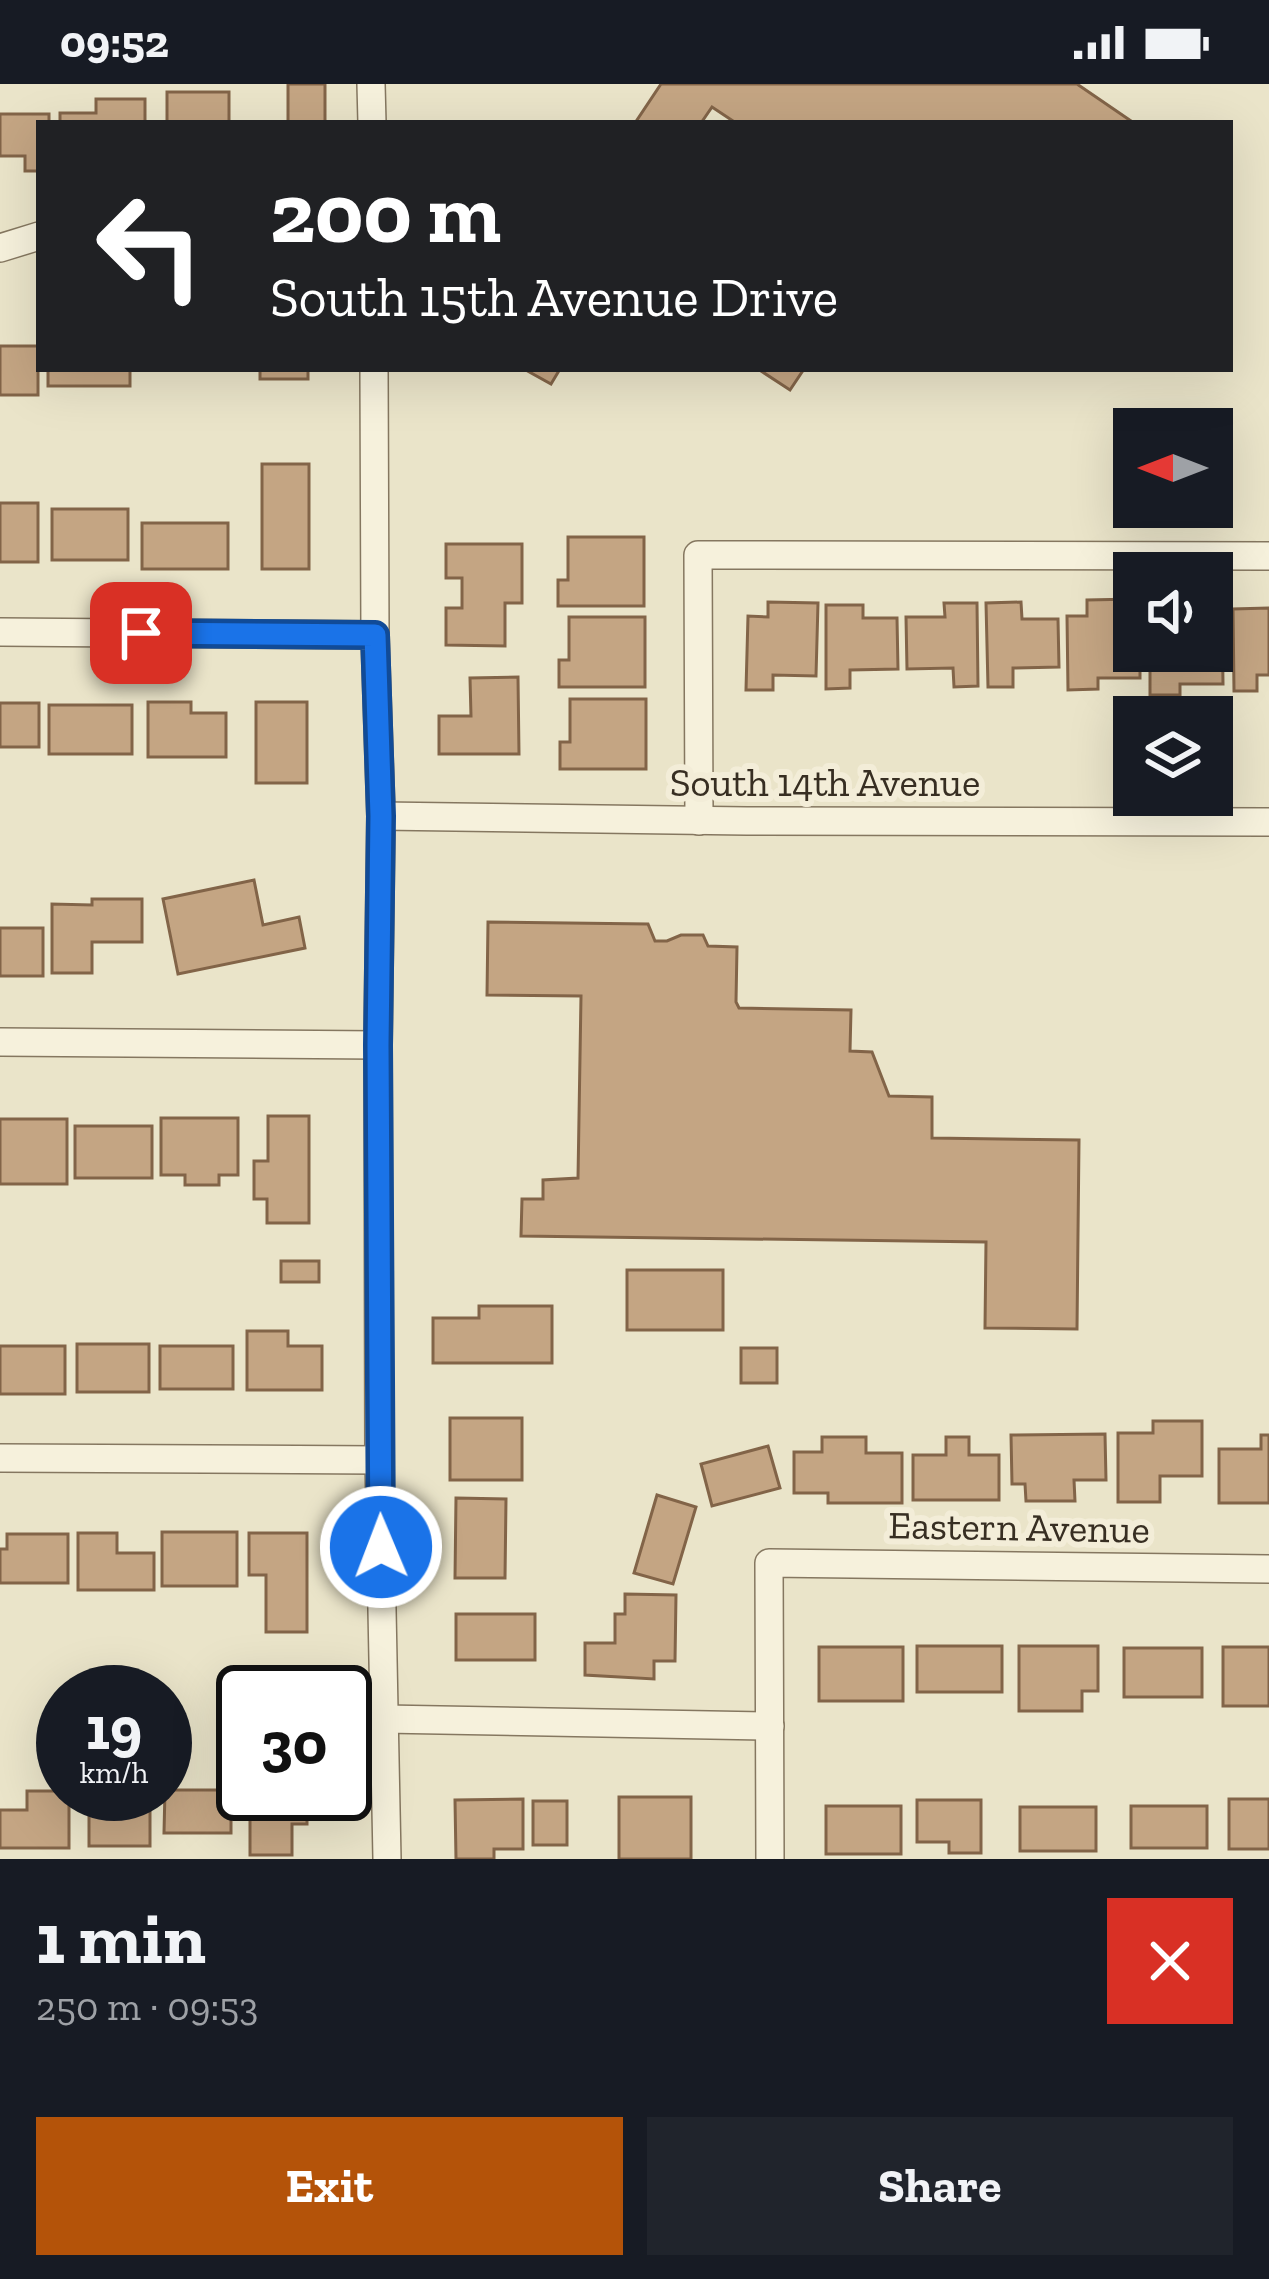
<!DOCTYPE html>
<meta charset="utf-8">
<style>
body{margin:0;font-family:"Zilla Slab",serif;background:#20242c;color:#f1f3f6;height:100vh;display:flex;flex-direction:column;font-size:45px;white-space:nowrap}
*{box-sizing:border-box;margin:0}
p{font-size:39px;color:#9ea1a6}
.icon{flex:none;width:66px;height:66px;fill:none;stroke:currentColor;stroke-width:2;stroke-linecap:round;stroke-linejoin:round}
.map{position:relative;height:1775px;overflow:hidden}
.details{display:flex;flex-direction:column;background:#171b24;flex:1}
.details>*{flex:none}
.guide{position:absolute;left:36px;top:36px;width:1197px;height:252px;border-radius:0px;box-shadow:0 12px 48px #0002;background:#202124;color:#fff;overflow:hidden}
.needle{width:78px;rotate:270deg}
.tools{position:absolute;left:1113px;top:324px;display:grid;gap:24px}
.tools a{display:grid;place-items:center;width:120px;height:120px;border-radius:0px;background:#171b24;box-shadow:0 12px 48px #0002;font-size:60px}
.speed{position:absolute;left:36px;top:1581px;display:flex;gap:24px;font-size:60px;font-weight:700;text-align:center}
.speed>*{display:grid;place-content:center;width:156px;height:156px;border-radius:50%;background:#171b24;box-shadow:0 12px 48px #0002;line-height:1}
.speed small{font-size:30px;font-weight:400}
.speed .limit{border:6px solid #111;border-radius:18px;background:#fff;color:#111}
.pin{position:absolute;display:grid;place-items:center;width:102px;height:102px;color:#fff;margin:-51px;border-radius:24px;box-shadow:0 6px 18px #0006}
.me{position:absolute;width:132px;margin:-66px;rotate:359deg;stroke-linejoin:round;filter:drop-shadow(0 0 9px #0008)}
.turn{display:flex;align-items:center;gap:42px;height:252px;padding:0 36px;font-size:54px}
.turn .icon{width:156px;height:156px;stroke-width:2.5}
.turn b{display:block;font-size:84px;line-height:102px}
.round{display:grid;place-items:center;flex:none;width:126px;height:126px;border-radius:0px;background:#20242c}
.head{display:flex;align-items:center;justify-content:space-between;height:204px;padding:0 36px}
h1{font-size:72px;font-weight:700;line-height:90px}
.button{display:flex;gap:24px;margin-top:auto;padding:24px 36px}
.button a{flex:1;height:138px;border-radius:0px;background:#b45309;color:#fff;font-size:48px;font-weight:700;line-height:138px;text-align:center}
.button a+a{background:#20242c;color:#f1f3f6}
.status{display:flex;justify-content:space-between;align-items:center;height:84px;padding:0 60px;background:#171b24;direction:ltr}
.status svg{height:33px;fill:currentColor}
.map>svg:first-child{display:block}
</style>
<div class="status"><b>09:52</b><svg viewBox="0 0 49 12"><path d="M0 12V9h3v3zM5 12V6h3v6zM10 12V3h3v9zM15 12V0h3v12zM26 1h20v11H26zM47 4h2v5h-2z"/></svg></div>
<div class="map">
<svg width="1269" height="1775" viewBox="0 0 1269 1775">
<rect width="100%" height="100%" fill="#eae4c9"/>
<g fill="#c4a583" stroke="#826448" stroke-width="3">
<polygon points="288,0 325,0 325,39 252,39 288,38"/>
<polygon points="661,0 1077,0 1134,39 736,39 712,23 701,39 635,39"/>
<rect x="167" y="8" width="62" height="31"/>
<polygon points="96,15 145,15 145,39 60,39 60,29 96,29"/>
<polygon points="0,30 49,30 49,39 39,39 39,87 25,87 25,72 0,72"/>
<rect x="0" y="262" width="38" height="49"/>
<rect x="48" y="285" width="82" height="17"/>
<rect x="260" y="285" width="48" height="10"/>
<polygon points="524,285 560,285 551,300"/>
<polygon points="758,285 804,285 790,306"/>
<rect x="262" y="380" width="47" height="105"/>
<rect x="0" y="419" width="38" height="59"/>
<rect x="52" y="425" width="76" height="51"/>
<rect x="142" y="439" width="86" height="46"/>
<polygon points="568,453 644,453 644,522 558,522 558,496 568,496"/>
<polygon points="446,460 522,460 522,519 505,519 505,562 446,561 446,524 462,524 462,494 446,494"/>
<polygon points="1134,515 1134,567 1140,567 1140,594 1098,594 1098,605 1068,606 1067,532 1087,532 1087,516"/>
<polygon points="768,518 818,519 816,592 773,591 773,606 746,606 748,532 768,533"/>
<polygon points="1021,518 1022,535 1058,535 1059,583 1013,584 1013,603 988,603 986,519"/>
<polygon points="944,519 977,519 978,602 954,603 953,584 907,585 906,533 945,533"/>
<polygon points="826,521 863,521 863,534 897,534 898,585 850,586 850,604 826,605"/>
<polygon points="1212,521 1222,521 1223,600 1180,600 1180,611 1150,611 1150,567 1212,567"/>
<polygon points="1269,524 1269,591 1257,591 1257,607 1234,607 1233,525"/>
<polygon points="569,533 645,533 645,603 559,603 559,576 569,576"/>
<polygon points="518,593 519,670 439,670 439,632 471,632 470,594"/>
<polygon points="570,615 646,615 646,685 560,685 560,658 570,658"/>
<polygon points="148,618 191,618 191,629 226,629 226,673 148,673"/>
<rect x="256" y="618" width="51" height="81"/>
<rect x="0" y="619" width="39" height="44"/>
<rect x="49" y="621" width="83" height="49"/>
<polygon points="254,796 263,841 299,833 305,864 178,890 163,815"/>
<polygon points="92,815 142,815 142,858 92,858 92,889 52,889 52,820 92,821"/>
<polygon points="488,838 648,840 655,857 667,857 681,851 703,851 708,862 737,863 736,918 739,924 851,926 850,967 872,968 889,1012 932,1013 932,1054 1079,1056 1077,1245 985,1244 986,1158 521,1152 522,1115 543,1115 543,1096 578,1094 581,912 487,911"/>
<rect x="0" y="844" width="43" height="48"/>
<polygon points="268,1032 309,1032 309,1139 267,1139 267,1115 254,1115 254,1077 268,1077"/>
<polygon points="161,1034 238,1034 238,1091 219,1091 219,1101 185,1101 185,1091 161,1091"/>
<rect x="0" y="1035" width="67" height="65"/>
<rect x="75" y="1042" width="77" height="52"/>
<rect x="281" y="1177" width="38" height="21"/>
<rect x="627" y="1186" width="96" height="60"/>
<polygon points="479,1222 552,1222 552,1279 433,1279 433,1234 479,1234"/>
<polygon points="247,1247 288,1247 288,1262 322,1262 322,1306 247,1306"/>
<rect x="77" y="1260" width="72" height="48"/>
<rect x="0" y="1262" width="65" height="48"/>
<rect x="160" y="1262" width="73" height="43"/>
<rect x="741" y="1264" width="36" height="35"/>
<rect x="450" y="1334" width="72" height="62"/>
<polygon points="1153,1337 1202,1337 1202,1392 1160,1392 1160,1418 1118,1418 1118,1349 1153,1349"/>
<polygon points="1105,1350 1106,1396 1074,1396 1075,1417 1026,1417 1025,1400 1012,1400 1011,1351"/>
<polygon points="1261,1351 1269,1351 1269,1419 1219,1419 1219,1365 1261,1365"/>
<polygon points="822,1353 866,1353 866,1369 902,1369 902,1419 828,1419 828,1409 794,1409 794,1368 822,1368"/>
<polygon points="946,1353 969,1353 969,1371 999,1371 999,1416 913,1416 913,1371 946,1371"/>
<polygon points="768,1362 780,1404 712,1422 701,1380"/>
<polygon points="657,1411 696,1423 673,1500 634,1489"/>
<polygon points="456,1414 506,1415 505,1494 455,1494"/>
<rect x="162" y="1448" width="75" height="54"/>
<polygon points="78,1449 117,1449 117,1469 154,1469 154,1506 78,1506"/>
<polygon points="249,1449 307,1449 307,1548 266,1548 266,1491 249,1491"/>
<polygon points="7,1450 68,1450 68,1499 0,1499 0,1465 7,1465"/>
<polygon points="625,1510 676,1511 675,1577 654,1577 654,1595 585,1591 585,1559 615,1559 615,1530 625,1530"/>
<rect x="456" y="1530" width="79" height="46"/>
<rect x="917" y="1562" width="85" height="46"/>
<polygon points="1019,1562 1098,1562 1098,1607 1082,1607 1082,1627 1019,1627"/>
<rect x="819" y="1563" width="84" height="54"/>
<rect x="1223" y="1563" width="46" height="59"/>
<rect x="1124" y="1564" width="78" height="49"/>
<polygon points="165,1706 231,1706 231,1749 164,1749"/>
<polygon points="27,1707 63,1707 63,1710 69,1710 69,1764 0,1764 0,1726 27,1726"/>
<polygon points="250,1710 307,1710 307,1740 292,1740 292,1771 250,1771"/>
<rect x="619" y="1713" width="72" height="62"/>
<polygon points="523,1715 523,1765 494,1765 494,1775 456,1775 455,1716"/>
<rect x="1229" y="1715" width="40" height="50"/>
<polygon points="917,1716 981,1716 981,1769 949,1769 949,1758 917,1758"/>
<rect x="533" y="1717" width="34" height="44"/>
<rect x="89" y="1722" width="61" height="40"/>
<rect x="826" y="1722" width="75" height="48"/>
<rect x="1131" y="1722" width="76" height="42"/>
<rect x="1020" y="1723" width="76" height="44"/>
</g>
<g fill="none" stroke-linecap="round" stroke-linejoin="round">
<defs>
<g id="street">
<polyline points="371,0 372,39"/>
<polyline points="0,164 39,152"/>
<polyline points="374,285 375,551 381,732 378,961 379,1376 387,1775"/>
<polyline points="0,548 375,551"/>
<polyline points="381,732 747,737 1269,738"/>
<polyline points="699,737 698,471 1269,472"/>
<polyline points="0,958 378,961"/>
<polyline points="0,1374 379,1376"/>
<polyline points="384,1635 770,1642"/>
<polyline points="770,1775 769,1479 1269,1485"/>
</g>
</defs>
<use href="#street" stroke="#857760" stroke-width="30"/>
<use href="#street" stroke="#f6f1dc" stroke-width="27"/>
</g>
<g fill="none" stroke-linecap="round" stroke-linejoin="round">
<defs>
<polyline id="route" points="141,549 375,551 381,732 378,961 381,1463"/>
</defs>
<use href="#route" stroke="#114b97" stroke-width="30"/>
<use href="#route" stroke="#1a73e8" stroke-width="21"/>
</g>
<g text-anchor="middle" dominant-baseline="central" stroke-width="12" stroke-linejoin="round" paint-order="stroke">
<g font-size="39" fill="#372e22" stroke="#f3edd8">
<text x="825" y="698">South 14th Avenue</text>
<text transform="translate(1019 1443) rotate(1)">Eastern Avenue</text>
</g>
</g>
</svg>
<div class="tools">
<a><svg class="needle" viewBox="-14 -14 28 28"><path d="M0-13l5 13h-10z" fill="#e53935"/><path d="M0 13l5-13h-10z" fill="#9ea1a6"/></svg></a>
<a><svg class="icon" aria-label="sound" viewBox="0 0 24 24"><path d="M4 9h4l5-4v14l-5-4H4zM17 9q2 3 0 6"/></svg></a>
<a><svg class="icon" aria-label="layers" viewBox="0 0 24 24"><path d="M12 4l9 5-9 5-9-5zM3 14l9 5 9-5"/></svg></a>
</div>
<div class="speed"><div>19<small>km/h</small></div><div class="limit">30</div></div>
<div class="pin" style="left:141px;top:549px;background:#d93025"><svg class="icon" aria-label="arrive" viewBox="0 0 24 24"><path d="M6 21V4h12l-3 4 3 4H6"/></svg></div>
<svg class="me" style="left:381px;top:1463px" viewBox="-20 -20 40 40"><circle r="17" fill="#1a73e8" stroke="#fff" stroke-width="3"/><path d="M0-11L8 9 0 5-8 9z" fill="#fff"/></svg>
<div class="guide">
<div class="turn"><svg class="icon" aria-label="left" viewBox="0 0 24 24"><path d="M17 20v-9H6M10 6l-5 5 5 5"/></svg><div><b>200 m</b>South 15th Avenue Drive</div></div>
</div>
</div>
<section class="details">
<div class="head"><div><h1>1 min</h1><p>250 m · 09:53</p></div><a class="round" style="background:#d93025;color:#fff"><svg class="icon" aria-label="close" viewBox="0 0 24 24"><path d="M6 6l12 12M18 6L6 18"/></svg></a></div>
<div class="button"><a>Exit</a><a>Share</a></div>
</section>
